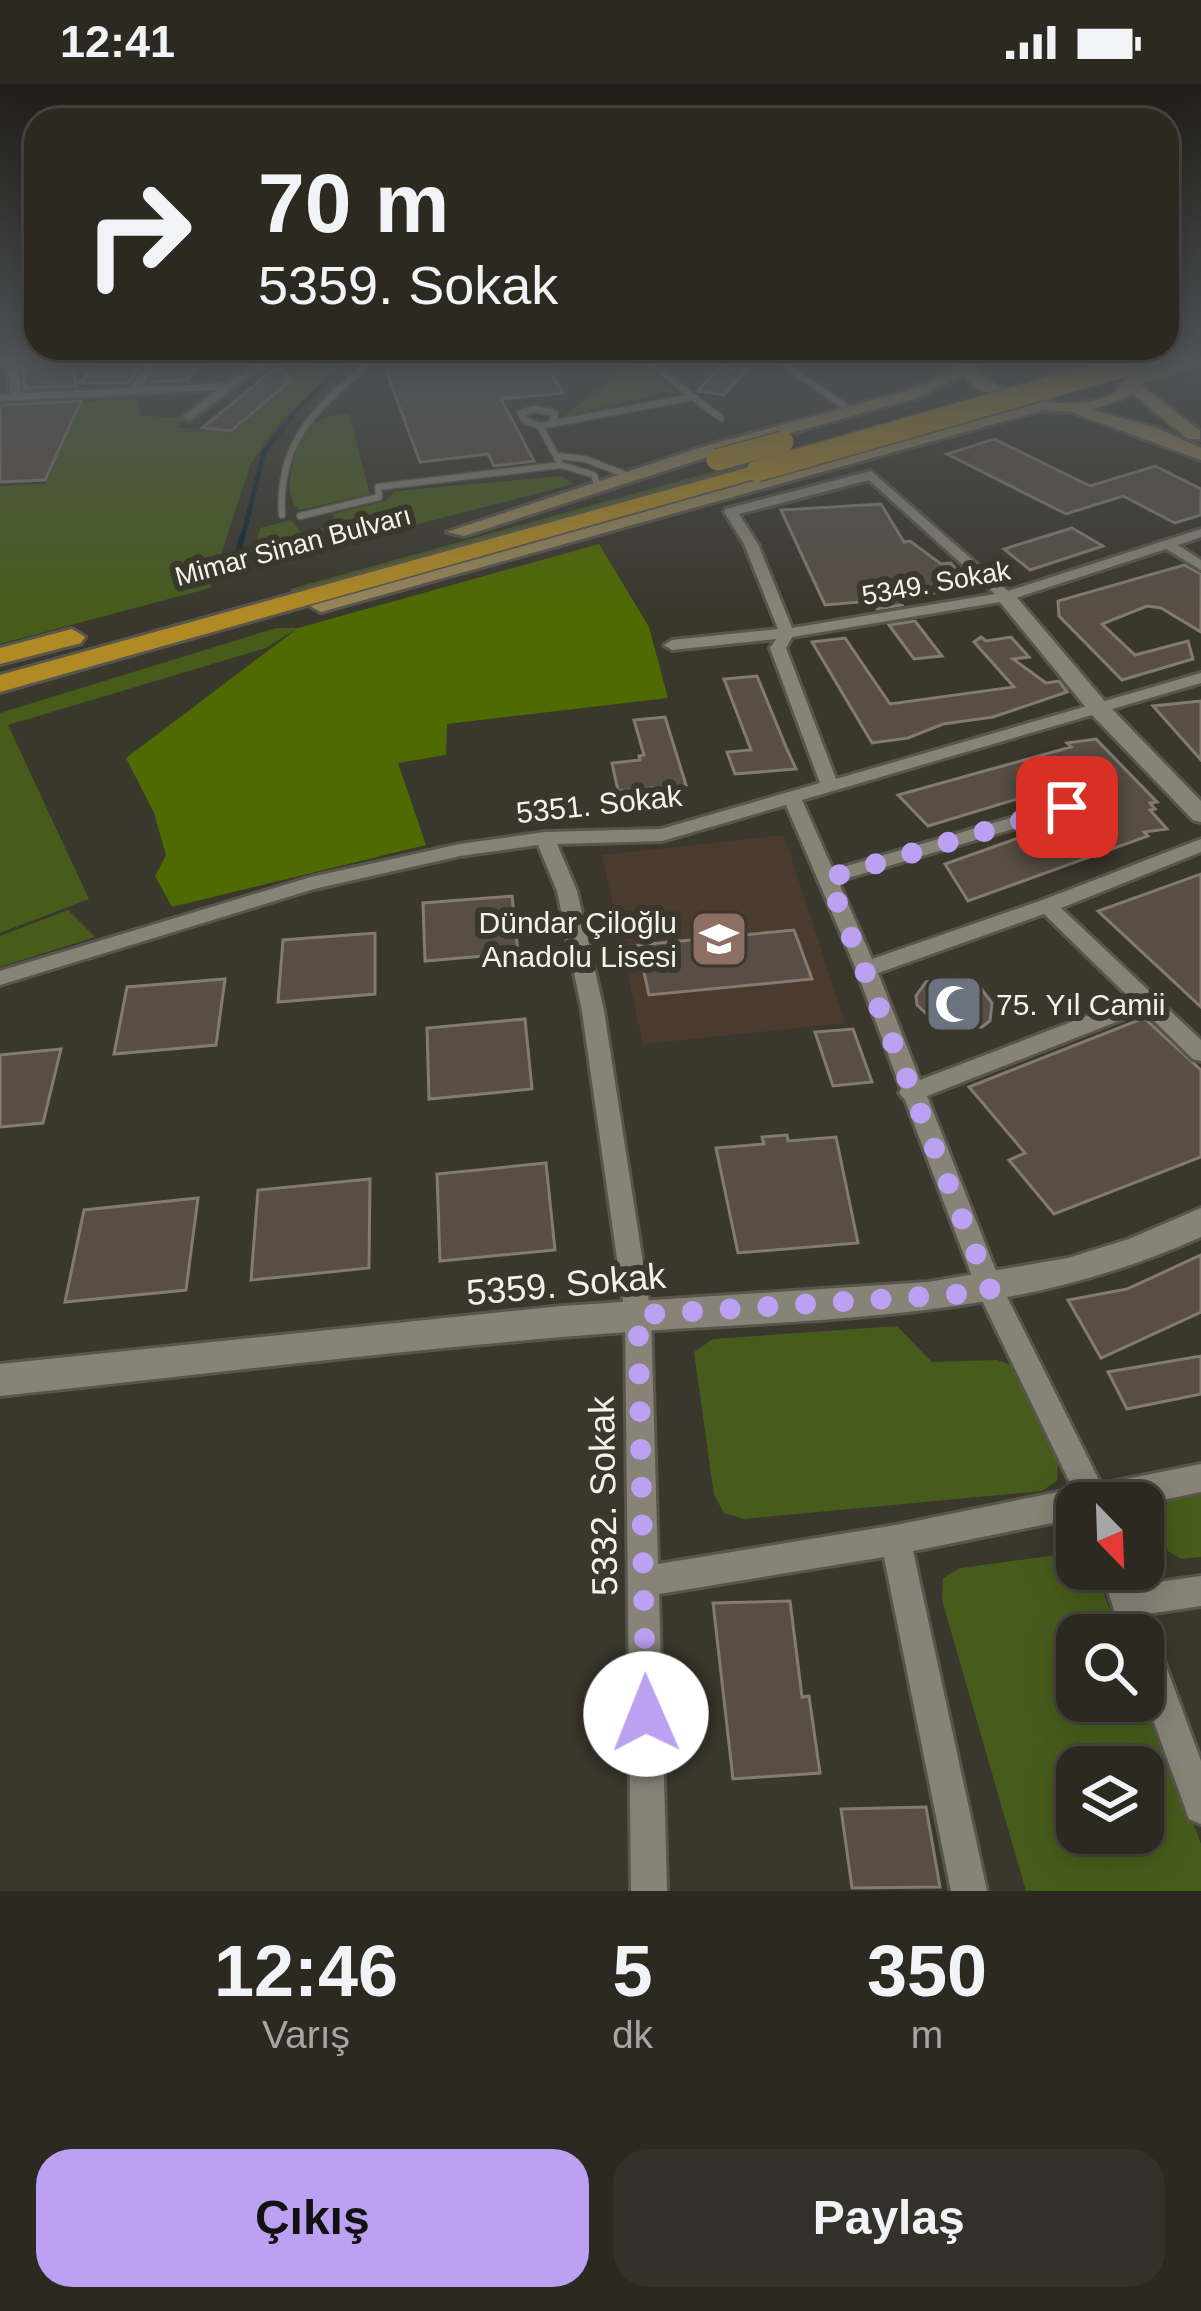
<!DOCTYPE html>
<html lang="tr">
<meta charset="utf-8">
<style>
body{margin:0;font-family:Helvetica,sans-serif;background:#34312a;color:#f1f3f6;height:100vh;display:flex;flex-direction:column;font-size:45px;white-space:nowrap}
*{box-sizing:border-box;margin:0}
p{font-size:39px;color:#a6a6a5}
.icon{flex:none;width:66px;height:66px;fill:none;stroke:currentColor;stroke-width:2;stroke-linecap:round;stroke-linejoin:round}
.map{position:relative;height:1807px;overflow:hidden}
.sheet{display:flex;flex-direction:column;background:#2c2921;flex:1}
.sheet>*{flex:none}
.guide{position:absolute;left:24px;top:24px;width:1155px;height:252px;border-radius:36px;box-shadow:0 6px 30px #0003,0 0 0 3px #48453f;background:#2c2921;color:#f1f3f6;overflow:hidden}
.needle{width:78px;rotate:157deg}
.fabs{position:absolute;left:1056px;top:1398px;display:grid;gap:24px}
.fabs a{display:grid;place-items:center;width:108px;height:108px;border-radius:24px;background:#2c2921;box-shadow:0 6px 30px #0003,0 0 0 3px #48453f;font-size:60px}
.pin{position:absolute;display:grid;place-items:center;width:102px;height:102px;color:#fff;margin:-51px;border-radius:24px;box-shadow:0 6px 18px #0006}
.me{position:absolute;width:132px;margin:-66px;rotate:359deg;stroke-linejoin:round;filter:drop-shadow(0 0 9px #0008)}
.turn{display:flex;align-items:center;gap:42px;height:252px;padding:0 36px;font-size:54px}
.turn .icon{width:156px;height:156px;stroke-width:2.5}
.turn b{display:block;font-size:84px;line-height:102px}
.eta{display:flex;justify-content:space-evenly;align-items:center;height:204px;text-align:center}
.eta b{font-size:72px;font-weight:700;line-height:84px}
.button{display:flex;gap:24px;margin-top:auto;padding:24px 36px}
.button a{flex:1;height:138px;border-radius:36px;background:#bca0f2;color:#111;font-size:48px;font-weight:700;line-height:138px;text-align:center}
.button a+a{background:#34312a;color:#f1f3f6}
.status{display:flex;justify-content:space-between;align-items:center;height:84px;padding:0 60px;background:#2c2921;direction:ltr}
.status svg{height:33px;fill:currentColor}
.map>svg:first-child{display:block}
</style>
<div class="status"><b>12:41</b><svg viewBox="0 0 49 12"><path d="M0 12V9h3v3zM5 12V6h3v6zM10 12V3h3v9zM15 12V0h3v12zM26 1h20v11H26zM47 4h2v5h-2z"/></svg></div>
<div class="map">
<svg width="1201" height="1807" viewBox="0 0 1201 1807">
<rect width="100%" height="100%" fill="#3a372c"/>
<polygon fill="#4b3b2f" points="784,751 845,939 643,960 602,771"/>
<g fill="#475c1b" fill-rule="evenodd">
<polygon points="318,275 346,275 282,336 251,379 210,504 0,560 0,402 45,400 77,330 0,333 0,321 138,315 140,332 185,334 176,343 232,349"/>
<polygon points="639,275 679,311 666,308 563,333"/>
<polygon points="972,323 293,510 290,505 758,375"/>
<path d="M342,329l7,2 21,79 -71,16c-21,-21 -1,-61 7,-85z"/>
<polygon points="562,392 574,400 313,467 314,471 281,481 257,457 260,444 291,436 302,449 335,441 333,430 385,417 395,407"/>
<polygon points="276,544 298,544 266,564 8,641 89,815 0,849 0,629"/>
<polygon points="68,826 95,853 0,883 0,852"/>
<polygon points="897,1242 932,1278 997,1276 1022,1285 1058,1378 1057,1397 1042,1407 744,1435 724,1429 714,1411 694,1268 713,1255"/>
<polygon points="1201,1403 1201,1473 1181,1475 1168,1467 1152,1417"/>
<path d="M1066,1470l11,5v10h17l26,66h-43v66h66v-6l58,149v47h-175l-84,-291 1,-22 17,-10zM1077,1683h66v66h-66z"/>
</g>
<polygon fill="#4e6a00" points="599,460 649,543 668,614 447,640 446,671 398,679 426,761 172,823 155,792 166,771 154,729 126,674 298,544"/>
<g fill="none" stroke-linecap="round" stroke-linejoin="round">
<polyline stroke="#0b283b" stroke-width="4.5" points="242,456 264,368 297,326 351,275"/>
<polyline stroke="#0b283b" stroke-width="6" points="233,490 242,453"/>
</g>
<g fill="#584e45" stroke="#847a71" stroke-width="3">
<polygon points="41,275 70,275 77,302 25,304 22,277"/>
<polygon points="103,275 145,275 128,299 79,299"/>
<polygon points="164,275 206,275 187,296 151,298"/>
<polygon points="455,275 542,275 563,309 501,315 534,377 494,382 488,370 420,378 384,281"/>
<polygon points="279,281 291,296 231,347 202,344"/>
<polygon points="721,282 746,286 724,311 698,307"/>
<polygon points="81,317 45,396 0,398 0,321"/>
<polygon points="994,355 1090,402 1155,382 1201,405 1201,431 1175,439 1123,412 1066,430 947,370"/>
<polygon points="881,420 904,458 910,457 941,480 951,479 971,504 897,514 902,521 877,525 871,517 825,521 781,426"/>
<polygon points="1072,444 1103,462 1030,486 1004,465"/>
<polygon points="1184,481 1201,490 1201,548 1161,524 1147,522 1102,540 1135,571 1188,557 1193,575 1122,596 1059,532 1058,517"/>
<polygon points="915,537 942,572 914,575 889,541"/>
<polygon points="981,553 986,557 1011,553 1029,573 1013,575 1046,599 1059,597 1067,608 993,633 943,640 908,654 872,659 812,558 845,554 890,620 1014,603 974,558"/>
<polygon points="757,592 786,663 796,685 735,690 727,668 751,666 724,595"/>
<polygon points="1201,617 1201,676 1153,622"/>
<polygon points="665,633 686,701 618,707 612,679 640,676 639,672 644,671 634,636"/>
<polygon points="1096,655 1157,718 1150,719 1155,725 1150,726 1167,745 1144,748 1148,752 968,817 945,780 1100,725 1090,693 928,742 898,711 1071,663 1067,659"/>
<polygon points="1201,790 1201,923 1098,827"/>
<polygon points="512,812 518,869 425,877 423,819"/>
<polygon points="794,846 812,895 649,911 638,861"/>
<polygon points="375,849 375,910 278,918 283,856"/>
<polygon points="958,893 980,903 992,919 990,937 982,943 943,945 917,921 916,912 926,898"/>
<polygon points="225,895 216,961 114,970 127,903"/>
<polygon points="1144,934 1201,986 1201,1073 1054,1130 1009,1076 1025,1069 969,1003"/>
<polygon points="525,935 532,1005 429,1015 427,944"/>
<polygon points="853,945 872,998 833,1002 815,948"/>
<polygon points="61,965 43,1039 0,1043 0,971"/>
<polygon points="787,1051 788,1057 836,1053 858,1159 738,1169 716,1064 764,1060 762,1053"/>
<polygon points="546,1079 555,1166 440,1177 437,1090"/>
<polygon points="370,1095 369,1184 251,1196 258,1106"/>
<polygon points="198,1114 186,1206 65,1218 84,1126"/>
<polygon points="1201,1171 1201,1228 1101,1274 1068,1216 1127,1205"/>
<polygon points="1201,1272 1201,1310 1127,1325 1108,1288"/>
<polygon points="790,1517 802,1613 809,1612 820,1689 733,1695 713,1519"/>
<polygon points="926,1723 940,1803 852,1804 841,1725"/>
</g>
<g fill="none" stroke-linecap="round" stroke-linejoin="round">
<defs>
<g id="service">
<polyline points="775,275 852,327"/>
<polyline points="693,313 721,334"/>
<polyline points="540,342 524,336 521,329 533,325 555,329 552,339"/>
<polyline points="557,372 585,375 629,392"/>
<polyline points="561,381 594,391 598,403"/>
<path d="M282,431c-5,-77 38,-110 92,-156"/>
<polyline points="300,432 379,413 378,403 561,381 540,342 693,313 646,275"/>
</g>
<g id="minor">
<polygon points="7,275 17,275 21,309 130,304 150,275 160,275 142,303 228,299 261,275 272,275 189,337 183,333 185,331 218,306 0,317 0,311 10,310"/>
<path d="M871,387l137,120 193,-62v8l-23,8 23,15v10l-35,-21 -160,52 -214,36 -6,11 50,131 365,-106v10l-399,117 31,70 228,-67h12l3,4 -3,4 -235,70 34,78 168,-58 161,-62v13l-140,56 140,132v21l-8,-2 -49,-48 -217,85 76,193 98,195 100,-20v28l-58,12 -66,-1v15l-164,33 74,340h-36l-67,-334 -225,37 8,297h-36l-6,-576 -43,-304 -25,-120 -19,-46 -78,11 -146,33 -314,96v-14l311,-94 149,-33 85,-12 116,-3 159,-46 -50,-135 6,-9 -104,11 -8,-5 8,-5 106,-11 -34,-85 -20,-32 2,-3zM869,396l126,114 -203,34 -34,-84 -19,-30zM786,721l70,164 45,120 -2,4 6,7 73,192 95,197 -177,36 -238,39 -7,-249 -47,-304 -27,-120 -20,-47 105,-3zM1044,830l87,85 -211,81 -42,-107z"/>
<polygon points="1101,1485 1131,1485 1137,1501 1201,1492 1201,1522 1147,1530 1201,1677 1201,1740 1189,1735 1143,1608 1143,1551 1122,1551"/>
</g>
<g id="tertiary">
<polygon points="999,509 1013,509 1108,621 1201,717 1201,738 1193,736 1092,631 999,517"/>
<path d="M1201,1124v29c-199,90 -401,80 -614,98 -196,16 -391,40 -587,61v-32l562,-58 366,-24 140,-24 61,-19z"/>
</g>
<path id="secondary" d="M965,275h17l-5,12c31,29 94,42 133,24 10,-5 14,-14 18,-18 11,-9 59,-18 73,-18v5l-61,20 60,47v8h-12l-55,-45 -40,16 66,19 42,19v12l-130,-48 -27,-2 -716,200 -7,2 -11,-6 711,-200 -45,-18 -13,-13 -44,22 -202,57 -253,82 -17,-4 258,-86 202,-55 28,-11z"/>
<g id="trunk">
<polygon points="757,381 768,387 765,392 0,608 0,591"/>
<polygon points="72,545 85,553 81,559 0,580 0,564"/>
</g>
</defs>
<use href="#service" stroke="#58554c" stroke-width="9"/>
<use href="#minor" stroke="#58554c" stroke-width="6"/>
<use href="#tertiary" stroke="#58554c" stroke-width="6"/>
<use href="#secondary" stroke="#58554c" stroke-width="6"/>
<use href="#trunk" stroke="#58554c" stroke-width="6"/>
<use href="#service" stroke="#878477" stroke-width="6"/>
<use href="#minor" fill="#878477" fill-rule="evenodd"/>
<use href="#tertiary" fill="#878477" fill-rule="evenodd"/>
<use href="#secondary" fill="#978658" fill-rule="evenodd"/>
<use href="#trunk" fill="#b08a24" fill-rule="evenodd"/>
<defs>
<g id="trunk-bridge">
<polyline points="717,376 783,358"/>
<polyline points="757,387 1149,275"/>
</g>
</defs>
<use href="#trunk-bridge" stroke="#58554c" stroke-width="24" stroke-linecap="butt"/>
<use href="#trunk-bridge" stroke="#b08a24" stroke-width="21"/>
</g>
<linearGradient id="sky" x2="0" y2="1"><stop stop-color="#201e18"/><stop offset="0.52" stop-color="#4f5356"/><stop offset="1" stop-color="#4f5356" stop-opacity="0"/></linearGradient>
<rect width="1201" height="528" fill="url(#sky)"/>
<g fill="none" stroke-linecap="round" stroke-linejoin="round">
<polyline stroke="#bca0f2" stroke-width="21" stroke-dasharray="0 37.8" points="646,1630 638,1231 991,1208 828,794 1067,723"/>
</g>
<defs>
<symbol id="school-square" viewBox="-11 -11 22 22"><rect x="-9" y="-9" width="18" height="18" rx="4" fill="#8d6e63" stroke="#3a372c"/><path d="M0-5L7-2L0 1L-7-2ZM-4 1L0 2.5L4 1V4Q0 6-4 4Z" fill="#fff"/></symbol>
<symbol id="mosque-square" viewBox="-11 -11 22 22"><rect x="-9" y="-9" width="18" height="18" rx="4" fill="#6b7280" stroke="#3a372c"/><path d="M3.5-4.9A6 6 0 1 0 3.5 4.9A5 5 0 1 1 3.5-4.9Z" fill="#fff"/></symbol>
</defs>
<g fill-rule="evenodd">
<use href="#school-square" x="686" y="822" width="66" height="66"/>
<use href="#mosque-square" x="921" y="887" width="66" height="66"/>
</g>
<g text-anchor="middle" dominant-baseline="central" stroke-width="12" stroke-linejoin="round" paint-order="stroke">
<g font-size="27" fill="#f4f2eb" stroke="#3a372c">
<text transform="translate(293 462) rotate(-15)">Mimar Sinan Bulvarı</text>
<text transform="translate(936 499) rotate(-10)">5349. Sokak</text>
</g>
<g font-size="30" fill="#f4f2eb" stroke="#3a372c">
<text transform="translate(599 720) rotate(-6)">5351. Sokak</text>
</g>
<g font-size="30" fill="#f4f2eb" stroke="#3a372c" text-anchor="end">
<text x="677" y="838">Dündar Çiloğlu<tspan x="677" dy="34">Anadolu Lisesi</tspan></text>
<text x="996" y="920" text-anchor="start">75. Yıl Camii</text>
</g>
<g font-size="36" fill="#f4f2eb" stroke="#3a372c">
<text transform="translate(566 1200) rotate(-5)">5359. Sokak</text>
<text transform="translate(603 1412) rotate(-91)">5332. Sokak</text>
</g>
</g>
</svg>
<div class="fabs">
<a><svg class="needle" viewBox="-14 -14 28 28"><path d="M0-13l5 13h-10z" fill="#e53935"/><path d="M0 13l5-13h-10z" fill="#a6a6a5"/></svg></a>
<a><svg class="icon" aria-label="search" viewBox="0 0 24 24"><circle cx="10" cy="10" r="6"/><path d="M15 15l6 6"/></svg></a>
<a><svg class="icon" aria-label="layers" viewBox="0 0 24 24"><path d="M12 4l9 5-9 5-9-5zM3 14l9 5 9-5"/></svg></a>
</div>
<div class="pin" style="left:1067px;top:723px;background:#d93025"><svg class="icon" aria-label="arrive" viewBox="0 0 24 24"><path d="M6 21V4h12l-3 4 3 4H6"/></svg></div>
<svg class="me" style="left:646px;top:1630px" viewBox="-20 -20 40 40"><circle r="19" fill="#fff"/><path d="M0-13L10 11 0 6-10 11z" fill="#bca0f2"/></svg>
<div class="guide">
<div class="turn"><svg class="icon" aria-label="right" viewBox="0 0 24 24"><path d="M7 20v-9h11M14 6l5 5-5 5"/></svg><div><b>70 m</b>5359. Sokak</div></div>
</div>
</div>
<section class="sheet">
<div class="eta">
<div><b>12:46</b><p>Varış</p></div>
<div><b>5</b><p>dk</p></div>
<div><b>350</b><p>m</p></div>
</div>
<div class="button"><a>Çıkış</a><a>Paylaş</a></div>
</section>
